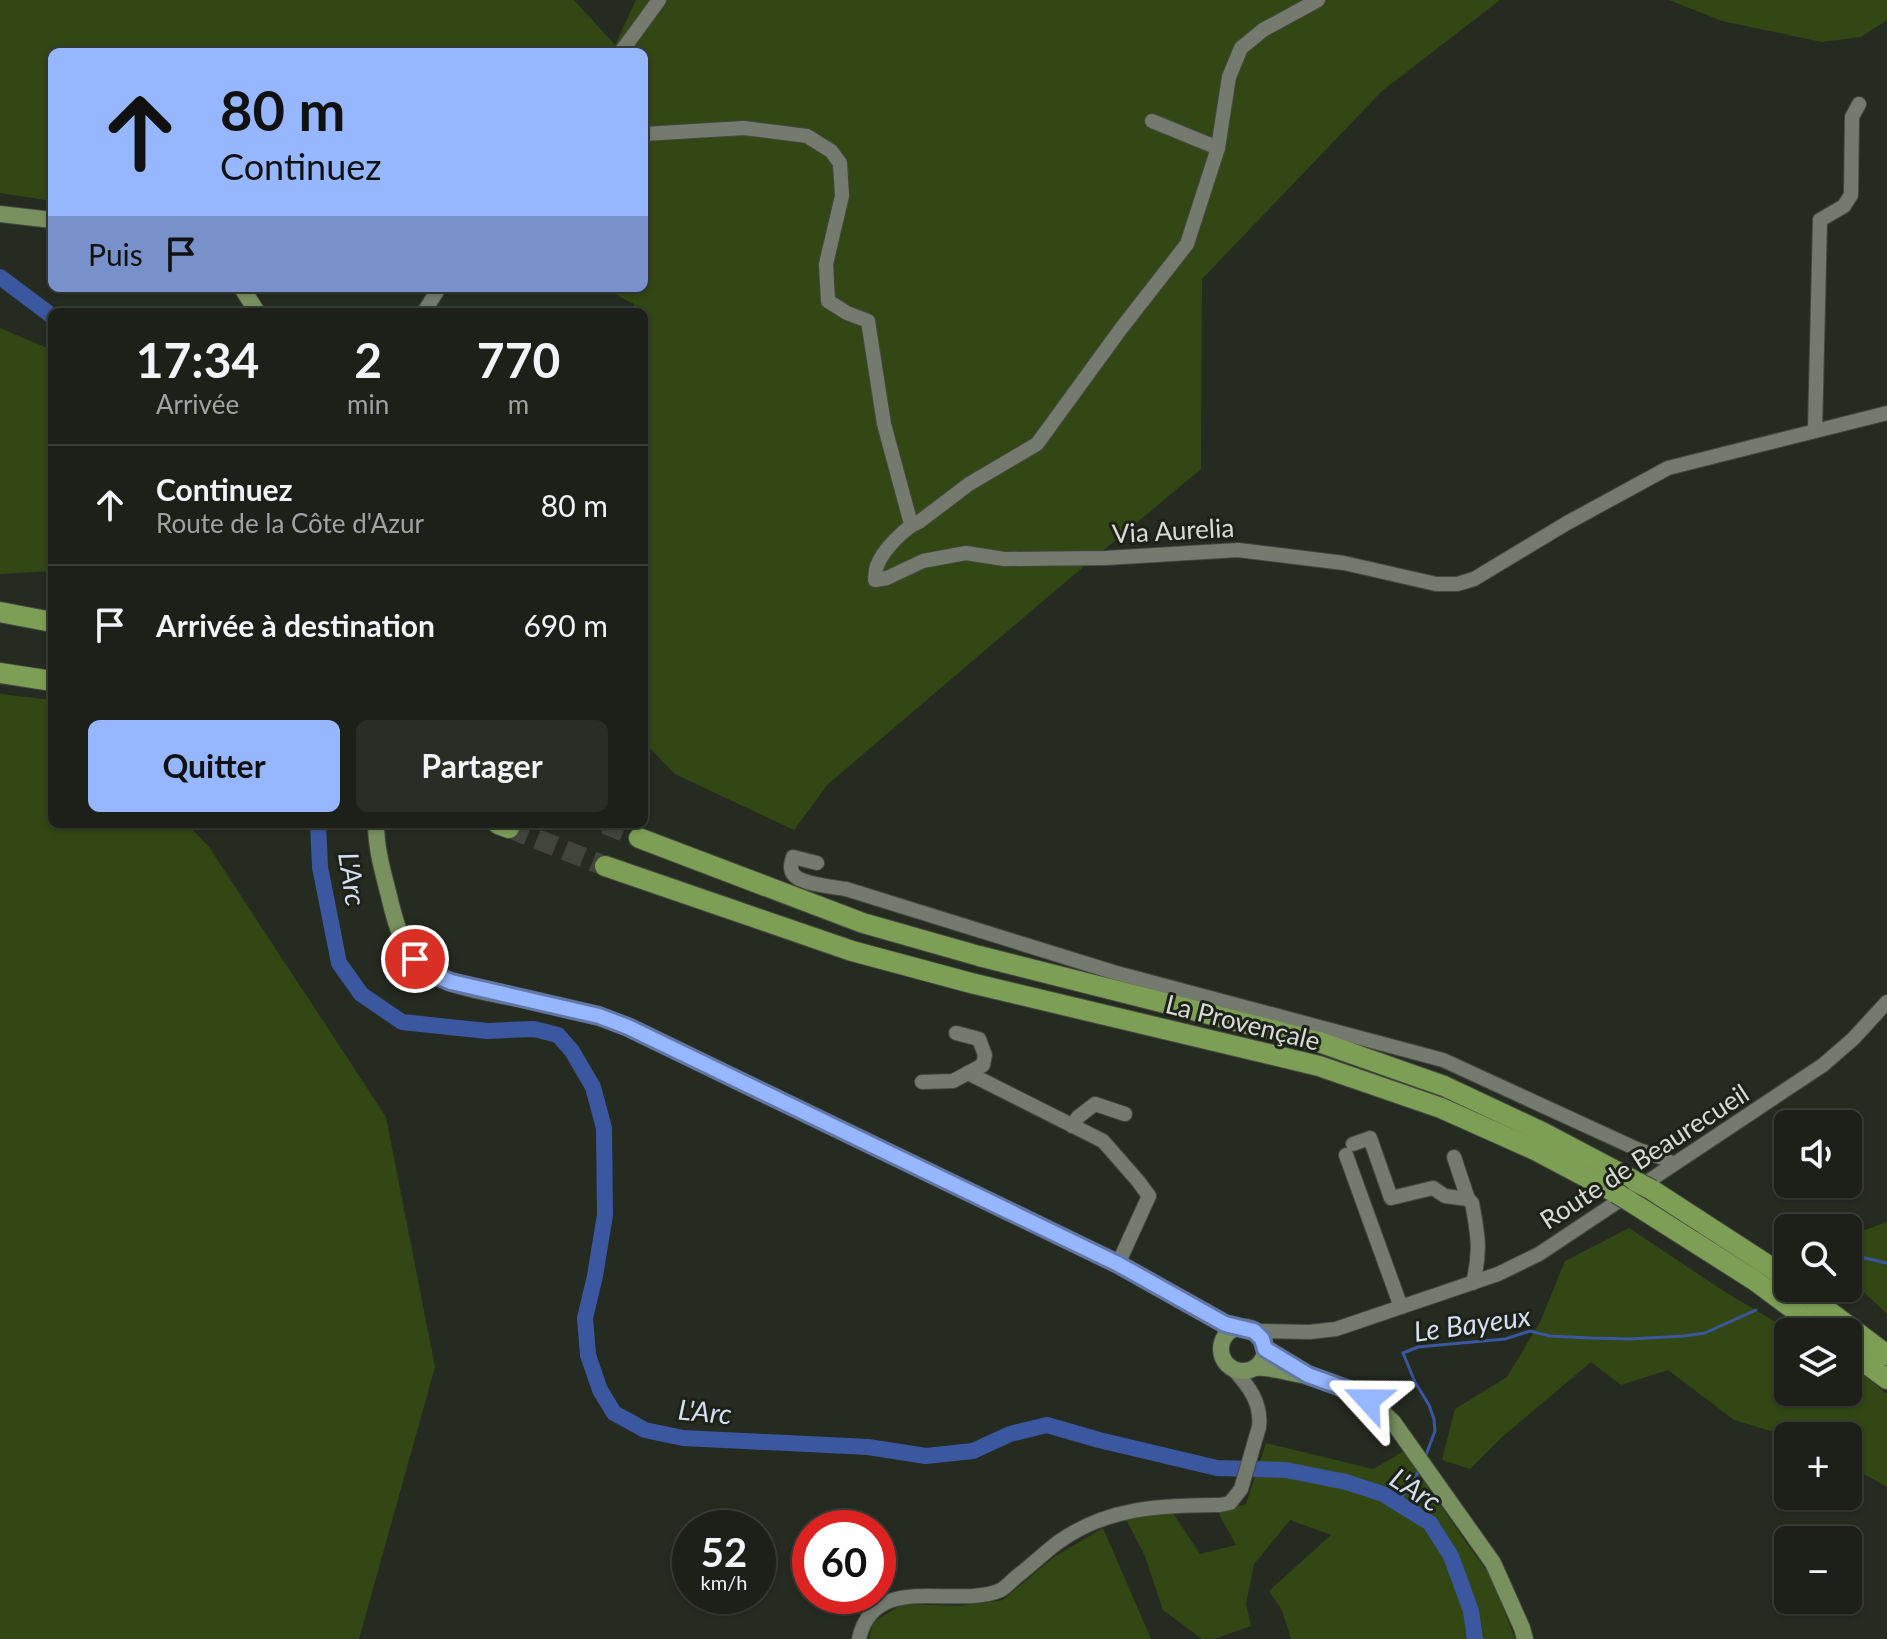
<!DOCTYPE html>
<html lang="fr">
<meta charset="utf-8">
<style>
body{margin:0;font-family:Lato,sans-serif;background:#292d26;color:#f1f3f6;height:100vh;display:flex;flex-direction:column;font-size:30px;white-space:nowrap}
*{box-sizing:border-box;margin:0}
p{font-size:26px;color:#a0a3a2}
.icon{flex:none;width:44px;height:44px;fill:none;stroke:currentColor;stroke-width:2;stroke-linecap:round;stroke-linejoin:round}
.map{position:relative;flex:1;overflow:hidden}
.panel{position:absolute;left:48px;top:308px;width:600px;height:520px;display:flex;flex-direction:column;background:#1c2019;border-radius:12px;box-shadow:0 2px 6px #0004,0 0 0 2px #3a3e38}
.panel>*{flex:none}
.guide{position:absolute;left:48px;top:48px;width:600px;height:244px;border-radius:12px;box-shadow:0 2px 6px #0004,0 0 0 2px #3a3e38;background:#96b6fd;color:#111;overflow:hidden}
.tools{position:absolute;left:1774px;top:1110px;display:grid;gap:16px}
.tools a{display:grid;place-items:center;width:88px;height:88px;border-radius:12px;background:#1c2019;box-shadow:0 2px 6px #0004,0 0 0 2px #3a3e38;font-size:40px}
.speed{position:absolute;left:672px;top:1510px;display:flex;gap:16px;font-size:40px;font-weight:700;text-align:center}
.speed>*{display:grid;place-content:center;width:104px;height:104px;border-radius:50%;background:#1c2019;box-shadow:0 2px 6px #0004,0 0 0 2px #3a3e38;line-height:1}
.speed small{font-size:20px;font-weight:400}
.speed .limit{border:12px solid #d22;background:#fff;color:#111}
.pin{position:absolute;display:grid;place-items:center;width:68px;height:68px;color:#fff;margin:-34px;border:4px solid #fff;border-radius:50%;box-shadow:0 2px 8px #0007}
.me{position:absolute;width:88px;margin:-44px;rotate:294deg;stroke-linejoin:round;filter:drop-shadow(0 0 6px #0008)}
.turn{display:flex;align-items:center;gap:28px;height:168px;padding:0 40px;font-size:36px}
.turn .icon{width:104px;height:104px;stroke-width:2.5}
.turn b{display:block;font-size:56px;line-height:68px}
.then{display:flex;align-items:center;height:76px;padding:0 40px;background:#0003;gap:16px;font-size:30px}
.eta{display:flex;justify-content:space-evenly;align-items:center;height:136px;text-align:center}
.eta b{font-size:48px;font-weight:700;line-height:56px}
.primary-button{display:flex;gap:16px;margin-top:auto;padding:16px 40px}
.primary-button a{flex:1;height:92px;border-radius:12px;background:#96b6fd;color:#111;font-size:32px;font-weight:700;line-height:92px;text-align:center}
.primary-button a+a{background:#292d26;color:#f1f3f6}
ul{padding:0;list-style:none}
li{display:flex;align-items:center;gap:24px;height:120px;padding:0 40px;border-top:2px solid #3a3e38}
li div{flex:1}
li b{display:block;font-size:30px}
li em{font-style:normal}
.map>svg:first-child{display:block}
</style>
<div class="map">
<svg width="1887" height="1639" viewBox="0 0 1887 1639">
<rect width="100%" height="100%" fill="#262b21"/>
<g fill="#324713">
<polygon points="0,0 574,0 615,45 636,0 1500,0 1382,91 1202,279 1201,469 1063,584 828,784 794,830 675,774 644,742 644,312 633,312 634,304 604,288 644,288 644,52 52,52 52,201 0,193"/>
<polygon points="1669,0 1887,0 1887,20 1861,37 1822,42 1722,21"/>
<polygon points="0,328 52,350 52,571 0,574"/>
<polygon points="0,694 52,700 52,824 187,824 209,847 386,1117 435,1367 359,1639 0,1639"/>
<polygon points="1887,1222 1887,1314 1848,1277 1848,1236"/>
<polygon points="1629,1228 1725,1292 1792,1332 1788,1332 1788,1392 1848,1392 1848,1366 1868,1378 1887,1394 1887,1487 1848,1465 1848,1436 1788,1436 1734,1420 1668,1370 1621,1385 1591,1362 1501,1438 1470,1469 1442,1460 1455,1409 1507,1377 1541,1320 1565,1261"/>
<polygon points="1266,1443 1373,1469 1404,1451 1465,1541 1491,1576 1515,1639 1291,1639 1282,1610 1269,1591 1331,1535 1290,1520 1254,1564 1246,1604 1251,1626 1214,1639 1202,1639 1163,1610 1145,1556 1125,1517 1173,1513 1200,1554 1236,1545 1218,1512 1246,1504"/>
<polygon points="1103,1528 1151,1639 869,1639 873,1622 903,1604 960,1606 1003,1600 1054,1557"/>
</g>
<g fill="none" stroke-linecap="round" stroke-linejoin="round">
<g stroke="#3a57a0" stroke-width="3">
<polyline points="1848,1258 1861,1257 1887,1263"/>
<polyline points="1426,1455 1435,1431 1434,1419 1429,1405 1415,1382 1403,1353 1418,1347 1505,1339 1530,1331 1550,1336 1590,1338 1630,1339 1684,1336 1705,1333 1756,1310"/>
<polyline points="1397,1503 1412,1484 1420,1469"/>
</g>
<g stroke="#3a57a0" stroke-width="16">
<polyline points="0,277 52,316"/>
<polyline points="318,824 320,867 339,963 361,994 402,1022 487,1031 534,1029 558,1035 572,1051 593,1087 604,1128 605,1215 595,1276 585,1318 588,1355 600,1390 614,1413 645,1430 683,1438 868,1447 926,1456 973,1451 1010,1434 1047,1425 1099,1440 1217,1468 1286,1470 1346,1482 1383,1494 1430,1523 1451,1556 1471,1611 1475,1639"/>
</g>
<g stroke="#41453c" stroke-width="20" stroke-dasharray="20 10" stroke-linecap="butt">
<polyline points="605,824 639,838"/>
<polyline points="509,828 605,866"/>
</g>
<defs>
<g id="minor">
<path d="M1318,0l-55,30 -22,18 -12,29 -11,71 -31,96 -67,86 -83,114 -68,40 -50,38c-14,5 -37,29 -42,44 -2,4 -1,9 -2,14l12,-2 36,-17 43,-8 38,6 102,-1 132,-8 106,13 92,21h21l17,-5 93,-56 101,-55 219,-55"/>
<polyline points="621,52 659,0"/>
<polyline points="1152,121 1218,148"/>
<polyline points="644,134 744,128 807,136 831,151 840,163 842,196 826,264 828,301 847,313 868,321 884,424 911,524"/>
<polyline points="424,312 439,288"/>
<polyline points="1815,431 1820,220 1844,206 1851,195 1852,117 1859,104"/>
<path d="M817,863l-24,-6c-2,7 -4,14 2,19 8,8 39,11 51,13l267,83 330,88 196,90 24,8 10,6"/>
<polyline points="968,1073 1103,1141 1138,1181 1149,1196 1118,1264"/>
<polyline points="922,1082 953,1081 983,1065 985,1055 979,1039 956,1033"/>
<polyline points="1072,1126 1078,1117 1095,1104 1125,1114"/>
<path d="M1353,1144l17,-6 21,60 42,-10 12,8 23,3 4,4c6,32 9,47 1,80"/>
<polyline points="1346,1155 1401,1307"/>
<polyline points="1454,1157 1468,1199"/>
<polyline points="1254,1331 1310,1332 1336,1329 1498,1274 1539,1254 1823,1065 1853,1039 1887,1002"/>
<path d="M859,1639c15,-69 96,-29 142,-49 5,-3 10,-8 14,-12 14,-11 28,-24 42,-35 51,-37 104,-37 163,-38l10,-2 11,-14 18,-62c3,-24 -11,-42 -26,-58"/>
</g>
<g id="major">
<polyline points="0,214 52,220"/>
<polyline points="242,288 257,312"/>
<path d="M376,824c0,25 7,48 13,72 5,21 11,45 25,62 28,32 80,35 119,43 33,7 65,14 95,26l490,237 107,60 15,4"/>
<circle cx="1243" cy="1349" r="22"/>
<path d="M1255,1368c14,-1 24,2 37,5 38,6 74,21 101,49l100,141 29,65 3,11"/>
</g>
<g id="highway">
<polyline points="0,612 52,622"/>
<polyline points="0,673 52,681"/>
<polyline points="498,824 509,828"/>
<polyline points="639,838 863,923 979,956 1319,1042 1444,1086 1544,1133 1635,1181"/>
<polyline points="605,866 852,951 971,983 1319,1066 1441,1108 1535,1150 1616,1193"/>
<polyline points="1652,1190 1769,1266 1788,1281"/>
<polyline points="1631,1202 1754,1280 1824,1332"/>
<polyline points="1798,1288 1887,1355"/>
<polyline points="1848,1350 1887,1379"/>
</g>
</defs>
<use href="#minor" stroke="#43483f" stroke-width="16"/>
<use href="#major" stroke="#43483f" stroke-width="18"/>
<use href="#highway" stroke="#43483f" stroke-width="22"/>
<use href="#minor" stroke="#747a6e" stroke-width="14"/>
<use href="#major" stroke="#79905f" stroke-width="16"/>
<use href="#highway" stroke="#7d9e55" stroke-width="20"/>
<defs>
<g id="highway-bridge">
<polyline points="1635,1181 1652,1190"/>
<polyline points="1616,1193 1631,1202"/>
</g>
</defs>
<use href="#highway-bridge" stroke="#43483f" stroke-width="22" stroke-linecap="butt"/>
<use href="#highway-bridge" stroke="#7d9e55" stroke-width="20"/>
</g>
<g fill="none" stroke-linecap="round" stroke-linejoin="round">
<defs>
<polyline id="route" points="415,959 439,977 451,982 599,1016 628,1027 1118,1264 1225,1324 1254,1331 1262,1339 1265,1349 1308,1375 1352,1391 1368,1400"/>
</defs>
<use href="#route" stroke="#6276a4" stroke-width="20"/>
<use href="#route" stroke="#96b6fd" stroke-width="14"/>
</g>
<g text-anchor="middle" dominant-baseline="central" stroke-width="6" stroke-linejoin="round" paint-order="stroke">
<g font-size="26" fill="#d8dbd4" stroke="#1d2218">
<text transform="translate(1173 530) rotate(-3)">Via Aurelia</text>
<text transform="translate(1243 1022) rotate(14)">La Provençale</text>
<text transform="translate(1644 1156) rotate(-33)">Route de Beaurecueil</text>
</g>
<g font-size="28" font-style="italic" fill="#d4ddf2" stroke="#1d2218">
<text transform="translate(353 879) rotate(81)">L'Arc</text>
<text transform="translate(1472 1323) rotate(-8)">Le Bayeux</text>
<text transform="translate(705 1411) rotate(5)">L'Arc</text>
<text transform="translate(1416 1489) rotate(33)">L'Arc</text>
</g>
</g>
</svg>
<div class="tools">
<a><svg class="icon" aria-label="sound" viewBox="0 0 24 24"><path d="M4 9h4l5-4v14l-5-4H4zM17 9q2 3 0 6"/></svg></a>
<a><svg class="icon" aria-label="search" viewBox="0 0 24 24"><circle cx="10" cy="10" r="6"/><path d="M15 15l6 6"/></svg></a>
<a><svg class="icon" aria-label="layers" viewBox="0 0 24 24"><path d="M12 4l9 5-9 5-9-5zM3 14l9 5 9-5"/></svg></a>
<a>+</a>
<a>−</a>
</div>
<div class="speed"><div>52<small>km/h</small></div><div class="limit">60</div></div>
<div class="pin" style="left:415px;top:959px;background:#d93025"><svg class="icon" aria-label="arrive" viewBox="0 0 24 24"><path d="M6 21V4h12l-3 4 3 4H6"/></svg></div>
<svg class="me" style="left:1368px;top:1400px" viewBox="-20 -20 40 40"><path d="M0-17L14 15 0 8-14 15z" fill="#96b6fd" stroke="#fff" stroke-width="4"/></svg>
<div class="guide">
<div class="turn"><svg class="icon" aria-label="ahead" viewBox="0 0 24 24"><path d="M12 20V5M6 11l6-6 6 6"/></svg><div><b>80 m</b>Continuez</div></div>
<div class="then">Puis<svg class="icon" aria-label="arrive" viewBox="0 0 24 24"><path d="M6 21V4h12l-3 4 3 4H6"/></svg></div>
</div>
<section class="panel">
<div class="eta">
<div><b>17:34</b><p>Arrivée</p></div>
<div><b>2</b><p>min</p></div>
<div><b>770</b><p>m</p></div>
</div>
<ul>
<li><svg class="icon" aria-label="ahead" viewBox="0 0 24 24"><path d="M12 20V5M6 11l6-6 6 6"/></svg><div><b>Continuez</b><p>Route de la Côte d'Azur</p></div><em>80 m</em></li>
<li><svg class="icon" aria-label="arrive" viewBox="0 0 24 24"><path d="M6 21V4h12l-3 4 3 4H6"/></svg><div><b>Arrivée à destination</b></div><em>690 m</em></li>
</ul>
<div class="primary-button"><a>Quitter</a><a>Partager</a></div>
</section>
</div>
